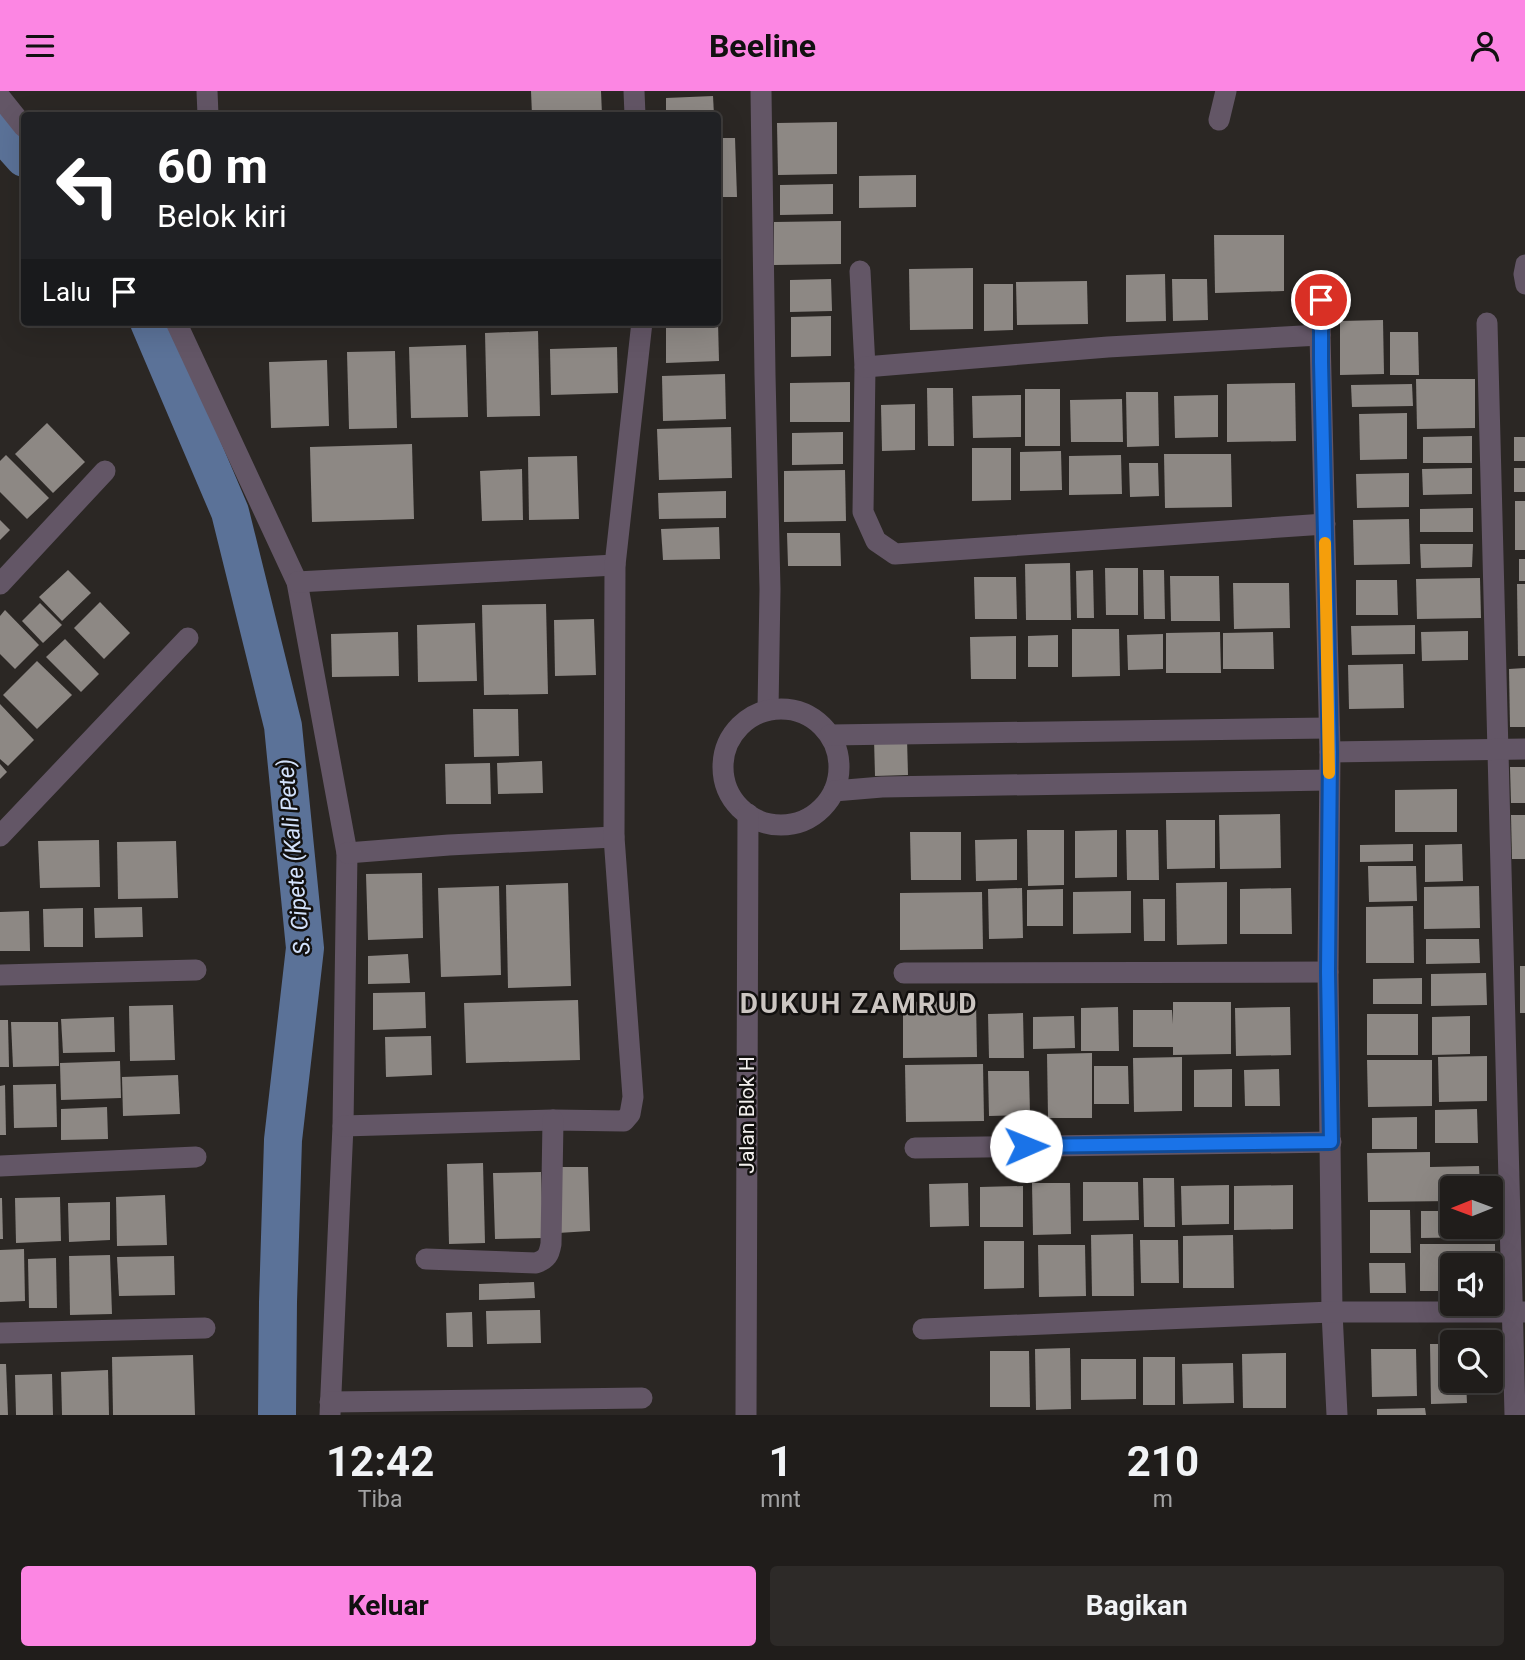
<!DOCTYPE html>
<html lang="id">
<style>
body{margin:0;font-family:Roboto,sans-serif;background:#2d2a28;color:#f1f3f6;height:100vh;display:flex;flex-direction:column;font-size:26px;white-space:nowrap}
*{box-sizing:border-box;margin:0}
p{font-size:23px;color:#a2a2a3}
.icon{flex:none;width:38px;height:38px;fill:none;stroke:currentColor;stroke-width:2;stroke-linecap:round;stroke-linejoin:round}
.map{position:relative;height:1324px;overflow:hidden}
.details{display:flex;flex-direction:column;background:#201d1b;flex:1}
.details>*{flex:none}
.banner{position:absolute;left:21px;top:21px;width:700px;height:214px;border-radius:7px;box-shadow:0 7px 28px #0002,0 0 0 2px #3d3b3a;background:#202124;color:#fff;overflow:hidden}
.needle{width:46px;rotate:269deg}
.fabs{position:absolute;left:1440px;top:1085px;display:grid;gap:14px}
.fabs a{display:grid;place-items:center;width:63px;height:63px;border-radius:7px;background:#201d1b;box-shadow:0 7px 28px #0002,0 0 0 2px #3d3b3a;font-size:35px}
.pin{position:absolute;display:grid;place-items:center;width:60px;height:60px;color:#fff;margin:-30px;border:4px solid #fff;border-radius:50%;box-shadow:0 2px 7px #0007}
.me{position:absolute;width:77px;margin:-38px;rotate:89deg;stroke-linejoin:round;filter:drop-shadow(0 0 5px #0008)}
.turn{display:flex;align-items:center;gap:24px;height:147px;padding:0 21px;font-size:32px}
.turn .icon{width:91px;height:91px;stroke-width:2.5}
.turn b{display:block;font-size:49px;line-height:60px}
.then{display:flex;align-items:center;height:66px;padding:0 21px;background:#0003;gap:14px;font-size:26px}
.eta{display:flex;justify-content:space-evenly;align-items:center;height:119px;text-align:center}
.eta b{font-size:42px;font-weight:700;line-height:49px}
.button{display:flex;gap:14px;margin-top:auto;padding:14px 21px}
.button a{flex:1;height:80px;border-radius:7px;background:#fc86e3;color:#111;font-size:28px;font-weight:700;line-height:80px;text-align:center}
.button a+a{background:#2d2a28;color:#f1f3f6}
header{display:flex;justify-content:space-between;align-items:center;height:91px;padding:0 21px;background:#fc86e3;color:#111;font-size:32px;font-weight:700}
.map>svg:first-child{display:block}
</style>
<header><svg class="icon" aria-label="menu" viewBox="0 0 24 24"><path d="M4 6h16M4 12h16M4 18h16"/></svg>Beeline<svg class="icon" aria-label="person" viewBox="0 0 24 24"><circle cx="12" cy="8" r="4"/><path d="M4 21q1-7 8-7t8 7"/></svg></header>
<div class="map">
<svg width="1525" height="1324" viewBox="0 0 1525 1324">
<rect width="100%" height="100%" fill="#2b2724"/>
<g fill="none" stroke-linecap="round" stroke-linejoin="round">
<g stroke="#5b7298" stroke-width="38">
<polyline points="0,40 24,67"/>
<polyline points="149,231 230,421 283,635 305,857 283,1049 278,1211 277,1324"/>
</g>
</g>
<g fill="#8d8884">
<polygon points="531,0 601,0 602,24 532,24"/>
<polygon points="713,5 714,24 666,24 666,7"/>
<polygon points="837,31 837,83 778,84 777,32"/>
<polygon points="718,47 735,47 737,106 718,106"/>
<polygon points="916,84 916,116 859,117 859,85"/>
<polygon points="833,93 833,123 780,124 780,94"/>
<polygon points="841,130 841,173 774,174 774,131"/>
<polygon points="1214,144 1284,144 1284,200 1215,202"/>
<rect x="718" y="156" width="2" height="22"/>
<polygon points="973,177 973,238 910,239 909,178"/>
<polygon points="1165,183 1166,230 1126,231 1126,184"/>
<polygon points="831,188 832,220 790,221 790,189"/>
<polygon points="1172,188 1207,188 1208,229 1173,230"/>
<polygon points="1087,190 1088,233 1017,234 1016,191"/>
<polygon points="984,193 1013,193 1013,239 984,240"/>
<polygon points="831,225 831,265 791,266 791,226"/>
<polygon points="1383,229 1384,283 1340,284 1340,230"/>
<polygon points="718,231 719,270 666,272 666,232"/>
<polygon points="538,240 540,325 487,326 485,242"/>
<polygon points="1390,241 1418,241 1419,284 1390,284"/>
<polygon points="466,254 468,326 411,327 409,256"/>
<polygon points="617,256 618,302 551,304 550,258"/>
<polygon points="395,260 397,337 349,338 347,261"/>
<polygon points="327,269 329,335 271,337 269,271"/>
<polygon points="725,283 726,328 663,330 662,285"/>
<polygon points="1416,288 1475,288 1475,337 1417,338"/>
<polygon points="850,291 850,331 790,331 790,292"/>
<polygon points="1295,292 1296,350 1227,351 1227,293"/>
<polygon points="1412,293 1413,315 1352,316 1351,294"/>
<polygon points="927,297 953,297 954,355 928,355"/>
<rect x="1025" y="298" width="35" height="57"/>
<polygon points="1126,301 1158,301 1159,355 1127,356"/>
<polygon points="1021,304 1021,346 973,347 972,305"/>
<polygon points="1218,304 1218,346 1175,347 1174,305"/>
<polygon points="1122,308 1123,351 1071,351 1070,309"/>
<polygon points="915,313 915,359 882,360 881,314"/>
<polygon points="1407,322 1407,368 1360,369 1359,323"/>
<polygon points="47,332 85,371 53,402 15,363"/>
<polygon points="731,336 732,387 659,389 657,338"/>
<polygon points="843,341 843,373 792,374 792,342"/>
<polygon points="1472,345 1472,372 1423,372 1423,346"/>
<rect x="1514" y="346" width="11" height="24"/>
<polygon points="412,353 414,428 312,431 310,356"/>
<polygon points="972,357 1011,357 1011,409 972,410"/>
<polygon points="1061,360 1062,399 1020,400 1020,361"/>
<polygon points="1164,363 1231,363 1232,416 1165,417"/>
<polygon points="6,364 49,407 27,428 0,401 0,370"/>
<polygon points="1121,364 1122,403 1069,404 1069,365"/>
<polygon points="577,365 579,428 529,429 528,366"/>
<polygon points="1129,372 1158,372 1159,405 1130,406"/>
<polygon points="1472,377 1472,403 1423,404 1422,378"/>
<rect x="1514" y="377" width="11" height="24"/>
<polygon points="522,378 523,429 482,430 480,380"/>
<polygon points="845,379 846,430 784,431 784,380"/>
<polygon points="1409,382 1409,416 1357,417 1356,383"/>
<polygon points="726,400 726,427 659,428 658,402"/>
<rect x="1515" y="410" width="10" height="49"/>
<polygon points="1473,417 1473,441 1420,441 1420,418"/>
<polygon points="1409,428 1410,473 1354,474 1353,429"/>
<polygon points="0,429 10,439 0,449"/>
<polygon points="719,436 720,468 663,469 661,438"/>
<polygon points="787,442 840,442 841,475 788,475"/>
<polygon points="1420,453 1473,453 1472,476 1421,477"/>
<rect x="1519" y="468" width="6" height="22"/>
<polygon points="1070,472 1071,529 1026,529 1025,473"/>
<polygon points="1105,477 1138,477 1138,524 1106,524"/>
<polygon points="68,479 91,502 62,530 39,506"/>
<polygon points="1093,479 1094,527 1077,527 1076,480"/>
<polygon points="1143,479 1164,479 1165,528 1144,528"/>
<polygon points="1170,485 1219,485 1220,530 1171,530"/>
<polygon points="974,486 1016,486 1017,528 975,528"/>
<polygon points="1480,487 1481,527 1417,528 1416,488"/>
<polygon points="1356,489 1397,489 1398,524 1356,524"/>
<polygon points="1233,492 1289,492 1290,537 1234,538"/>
<polygon points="1517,493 1525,493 1525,565 1518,565"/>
<polygon points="100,511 130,542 104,568 74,537"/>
<polygon points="40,512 62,534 43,552 22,530"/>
<polygon points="546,513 548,603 484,604 482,514"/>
<polygon points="5,519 39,554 15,578 0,563 0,525"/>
<polygon points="594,528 596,584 555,585 554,529"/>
<polygon points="475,532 477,590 418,591 417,534"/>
<polygon points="1415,534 1415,563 1352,564 1351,535"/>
<polygon points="1072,538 1119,538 1120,585 1072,586"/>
<polygon points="1468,540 1468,569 1422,570 1421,541"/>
<polygon points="398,541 399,585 332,586 331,543"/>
<polygon points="1220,541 1221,582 1166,582 1166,542"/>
<polygon points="1273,541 1274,578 1223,578 1223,542"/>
<polygon points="1163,543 1163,578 1128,579 1127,544"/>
<polygon points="1058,544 1058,576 1028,576 1028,545"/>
<polygon points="1016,545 1016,588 971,588 970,546"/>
<polygon points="65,548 99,583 81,601 46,566"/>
<polygon points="37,570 72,604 37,638 3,604"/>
<polygon points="1403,573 1404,617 1349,618 1348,574"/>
<polygon points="1525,577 1525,636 1510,636 1509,578"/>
<polygon points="0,613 34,649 8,675 0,668"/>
<polygon points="473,618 518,618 519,665 474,666"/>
<polygon points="874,647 907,647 908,684 875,685"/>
<polygon points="542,670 543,702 498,703 497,672"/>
<polygon points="490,672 491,713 446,713 445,673"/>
<polygon points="0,673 7,681 0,688"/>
<polygon points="1510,676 1525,676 1525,712 1511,712"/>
<polygon points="1457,698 1457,741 1395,741 1395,699"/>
<polygon points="1280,723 1281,777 1220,778 1219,724"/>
<polygon points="1511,724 1525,724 1525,768 1512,768"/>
<polygon points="1166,729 1215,729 1215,777 1167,778"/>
<polygon points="1027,739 1064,739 1064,794 1028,795"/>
<polygon points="1117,739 1117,786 1075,787 1075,740"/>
<polygon points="1126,739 1158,739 1159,789 1127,789"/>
<polygon points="910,741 961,741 961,789 911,789"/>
<polygon points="1017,748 1017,789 976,790 975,749"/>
<polygon points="99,749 100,796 40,797 38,750"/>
<polygon points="176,750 178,807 118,808 117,751"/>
<polygon points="1413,753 1413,770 1360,771 1360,754"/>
<polygon points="1462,753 1463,790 1425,791 1425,754"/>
<polygon points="1368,775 1416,775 1417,810 1369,811"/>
<polygon points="422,782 423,847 368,849 366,783"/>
<polygon points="1227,791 1227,853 1177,854 1176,792"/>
<polygon points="568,792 571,895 508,897 506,794"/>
<polygon points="499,795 501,884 441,886 438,797"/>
<polygon points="1479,795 1480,837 1424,838 1424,796"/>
<polygon points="1022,797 1023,847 989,848 988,798"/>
<polygon points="1291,797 1292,843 1240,843 1240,798"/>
<polygon points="1063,798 1063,835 1027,835 1027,799"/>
<polygon points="1131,800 1131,842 1073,843 1073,801"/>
<polygon points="982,801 983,858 900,859 900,802"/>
<polygon points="1143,808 1165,808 1165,850 1144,850"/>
<polygon points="1413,815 1414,872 1366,872 1366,816"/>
<polygon points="142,816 143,846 95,847 94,817"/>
<polygon points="83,817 83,856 44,856 43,818"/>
<polygon points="29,820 30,860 0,860 0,821"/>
<polygon points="1426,848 1479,848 1480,872 1426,873"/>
<polygon points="408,863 410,892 368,893 368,865"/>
<rect x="1520" y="875" width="5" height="47"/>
<polygon points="1486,882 1487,914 1431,915 1431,883"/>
<polygon points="1422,887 1422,913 1373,913 1373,888"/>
<polygon points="425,901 426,937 373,939 373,902"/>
<polygon points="578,909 580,969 466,972 464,912"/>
<polygon points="976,910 977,966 903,967 903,911"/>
<polygon points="1173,911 1231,911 1231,963 1173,964 1173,956 1133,956 1133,919 1172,919 1173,933"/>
<polygon points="173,914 175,969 130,970 129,915"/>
<polygon points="1118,916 1119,960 1081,960 1081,917"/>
<polygon points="1290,916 1291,964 1236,965 1235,917"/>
<polygon points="1023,922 1024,967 989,967 988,923"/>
<rect x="1367" y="923" width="51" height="41"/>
<polygon points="1074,925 1075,957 1033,958 1033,926"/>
<polygon points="1470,925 1470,963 1432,964 1432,926"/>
<polygon points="114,926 115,961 63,962 61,928"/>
<polygon points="0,929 8,929 9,976 0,976"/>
<polygon points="11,931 58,931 59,975 13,976"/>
<polygon points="431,945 432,984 386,986 385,946"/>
<polygon points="1092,962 1092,1027 1048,1027 1047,963"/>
<polygon points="1487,965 1487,1010 1439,1011 1438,966"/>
<polygon points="1182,966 1182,1020 1134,1021 1133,967"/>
<polygon points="1367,969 1432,969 1432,1015 1368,1016"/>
<polygon points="120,970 121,1007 61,1009 60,972"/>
<polygon points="983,973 984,1030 906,1031 905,974"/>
<polygon points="1094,975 1128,975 1129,1013 1094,1013"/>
<polygon points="1232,978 1232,1016 1194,1016 1194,979"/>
<polygon points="1279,978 1280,1015 1245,1015 1244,979"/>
<polygon points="988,980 1029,980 1030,1024 989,1025"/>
<polygon points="178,984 180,1023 123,1025 122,986"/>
<polygon points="56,993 57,1036 14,1037 13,994"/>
<polygon points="5,994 6,1044 0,1044 0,995"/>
<polygon points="107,1016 108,1048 61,1049 61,1018"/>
<polygon points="1477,1018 1478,1052 1435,1052 1435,1019"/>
<polygon points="1417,1026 1417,1058 1372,1058 1372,1027"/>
<polygon points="1430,1061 1430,1076 1479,1075 1480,1097 1452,1097 1452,1110 1368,1111 1367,1062"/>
<polygon points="483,1072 485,1152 449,1153 447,1073"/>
<polygon points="556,1076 588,1076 590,1140 558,1142"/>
<polygon points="541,1081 543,1147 495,1148 493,1082"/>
<polygon points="1143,1087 1174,1087 1175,1136 1144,1136"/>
<polygon points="1083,1091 1138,1091 1139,1129 1083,1130"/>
<polygon points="968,1092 969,1135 930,1136 929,1093"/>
<polygon points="1032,1092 1070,1092 1071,1143 1033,1144"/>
<polygon points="1229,1094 1229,1133 1182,1134 1181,1095"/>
<polygon points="1293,1094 1293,1138 1234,1139 1234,1095"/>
<polygon points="1023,1095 1023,1136 980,1136 980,1096"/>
<polygon points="165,1104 167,1154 117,1155 116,1106"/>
<polygon points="60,1106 61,1150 16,1152 15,1107"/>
<polygon points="0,1107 2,1107 3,1148 0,1148"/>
<polygon points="110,1111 110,1149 69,1151 68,1112"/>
<polygon points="1370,1119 1410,1119 1411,1162 1370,1162"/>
<polygon points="1421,1120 1452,1120 1452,1136 1482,1136 1482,1146 1421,1147"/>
<polygon points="1133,1143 1134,1205 1092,1205 1091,1144"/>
<polygon points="1233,1144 1234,1197 1183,1197 1183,1145"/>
<polygon points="1140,1149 1178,1149 1179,1192 1141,1192"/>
<polygon points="984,1150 1024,1150 1024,1197 984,1198"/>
<polygon points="1420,1153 1495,1153 1495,1200 1491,1200 1491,1174 1452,1174 1452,1200 1420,1200"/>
<polygon points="1038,1154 1085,1154 1086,1205 1039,1206"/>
<polygon points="24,1158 25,1210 0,1211 0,1159"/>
<polygon points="110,1164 112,1223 70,1224 69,1165"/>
<polygon points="174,1165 175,1204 119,1205 117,1166"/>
<polygon points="56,1167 57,1217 29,1217 28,1168"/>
<polygon points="1369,1172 1405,1172 1406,1202 1370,1202"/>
<polygon points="534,1191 535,1207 479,1209 479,1193"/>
<polygon points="540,1219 541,1252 487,1253 486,1220"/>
<polygon points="472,1221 473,1256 447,1256 446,1222"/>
<polygon points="1430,1253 1452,1253 1452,1290 1466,1290 1467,1312 1431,1313"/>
<polygon points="1070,1257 1071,1318 1036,1319 1035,1258"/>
<polygon points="1371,1258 1416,1258 1417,1305 1372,1306"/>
<polygon points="990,1260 1029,1260 1030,1316 990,1316"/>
<polygon points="1286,1262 1286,1317 1243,1317 1242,1263"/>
<polygon points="193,1264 195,1324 113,1324 112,1266"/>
<rect x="1143" y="1266" width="32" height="48"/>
<polygon points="1081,1268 1136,1268 1136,1308 1081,1309"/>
<polygon points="1233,1272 1234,1312 1183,1313 1182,1273"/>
<polygon points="0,1273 6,1273 8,1324 0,1324"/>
<polygon points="108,1279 109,1324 62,1324 61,1281"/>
<polygon points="52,1283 53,1324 16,1324 15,1284"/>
<polygon points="1425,1317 1426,1324 1377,1324 1377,1318"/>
</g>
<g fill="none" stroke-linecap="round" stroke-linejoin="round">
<polyline stroke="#635666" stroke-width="19" points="1525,173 1523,183 1525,194"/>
<g stroke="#635666" stroke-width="21">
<polyline points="207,0 208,24"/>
<polyline points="634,0 635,24"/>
<polyline points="761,0 765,284 770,498 768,619"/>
<polyline points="0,6 24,36"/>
<polyline points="1219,29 1226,0"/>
<polyline points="860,180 865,276 863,421 876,450 895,463 1325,433"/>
<polyline points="1321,209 1320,244 1330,661 1328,881 1332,1221 1337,1324"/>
<polyline points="176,231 297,491 347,762 343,1035 330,1324"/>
<polyline points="1487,232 1515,1324"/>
<polyline points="865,276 1108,256 1320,244"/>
<polyline points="297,491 615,474"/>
<polyline points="0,493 105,380"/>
<circle cx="781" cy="676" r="58"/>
<polyline points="830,644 1329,637"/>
<polyline points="1330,661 1525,658"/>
<polyline points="834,700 882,696 1329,689"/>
<polyline points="0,745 188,547"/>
<polyline points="347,762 449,754 614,746"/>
<polyline points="904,882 1328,881"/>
<polyline points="0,884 196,879"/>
<polyline points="343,1035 553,1029 624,1030 630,1023 633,1006 614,746 615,474 642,231"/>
<polyline points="915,1057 1331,1051"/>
<polyline points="0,1075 196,1066"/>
<path d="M426,1168l110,4c11,-4 13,-8 15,-19l2,-124"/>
<polyline points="923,1238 1332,1221 1525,1221"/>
<polyline points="0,1242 205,1237"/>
<polyline points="330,1311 642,1307"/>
<polyline points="746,1324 748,723"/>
</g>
</g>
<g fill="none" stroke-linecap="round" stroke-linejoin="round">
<defs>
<polyline id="route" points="1026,1055 1331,1051 1328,881 1330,661 1321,271 1321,209"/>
</defs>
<use href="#route" stroke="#114b97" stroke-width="18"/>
<use href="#route" stroke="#1a73e8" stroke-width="12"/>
<polyline stroke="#f59e0b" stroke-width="12" points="1325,452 1329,682"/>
</g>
<g text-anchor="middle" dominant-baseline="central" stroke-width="5" stroke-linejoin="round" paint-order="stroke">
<g font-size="21" fill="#f3f0ee" stroke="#12100f">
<text transform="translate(747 1024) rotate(-90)">Jalan Blok H</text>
</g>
<g font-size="23" font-style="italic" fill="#d3e2fc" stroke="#12100f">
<text transform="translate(294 766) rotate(-95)">S. Cipete (Kali Pete)</text>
</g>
<g font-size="28" font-weight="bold" letter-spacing="2" fill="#cbc5c1" stroke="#12100f">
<text x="859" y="912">DUKUH ZAMRUD</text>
</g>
</g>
</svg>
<div class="fabs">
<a><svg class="needle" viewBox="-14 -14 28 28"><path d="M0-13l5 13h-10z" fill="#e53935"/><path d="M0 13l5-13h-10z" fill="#a2a2a3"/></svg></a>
<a><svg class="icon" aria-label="sound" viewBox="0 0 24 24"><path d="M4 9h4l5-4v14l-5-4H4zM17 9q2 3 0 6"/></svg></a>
<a><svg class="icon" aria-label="search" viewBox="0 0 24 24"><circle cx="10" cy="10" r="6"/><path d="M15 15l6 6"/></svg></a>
</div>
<div class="pin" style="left:1321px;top:209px;background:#d93025"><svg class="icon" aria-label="arrive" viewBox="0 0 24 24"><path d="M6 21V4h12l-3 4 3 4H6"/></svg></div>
<svg class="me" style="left:1026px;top:1055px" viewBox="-20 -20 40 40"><circle r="19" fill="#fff"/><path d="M0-13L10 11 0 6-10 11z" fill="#1a73e8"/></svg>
<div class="banner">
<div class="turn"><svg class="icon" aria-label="left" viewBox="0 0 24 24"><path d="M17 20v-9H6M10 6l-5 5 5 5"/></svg><div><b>60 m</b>Belok kiri</div></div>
<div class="then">Lalu<svg class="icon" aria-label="arrive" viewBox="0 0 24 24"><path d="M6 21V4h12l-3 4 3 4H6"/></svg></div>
</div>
</div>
<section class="details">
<div class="eta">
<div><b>12:42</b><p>Tiba</p></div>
<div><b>1</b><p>mnt</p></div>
<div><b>210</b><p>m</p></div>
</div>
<div class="button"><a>Keluar</a><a>Bagikan</a></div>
</section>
